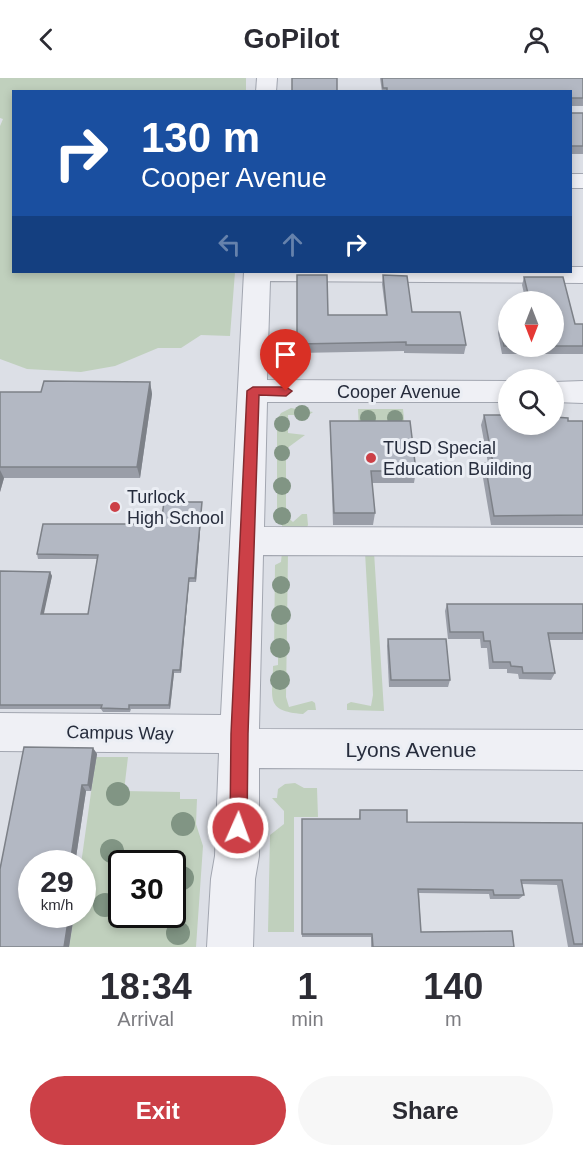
<!DOCTYPE html>
<style>
body{margin:0;font-family:Arial,sans-serif;background:#f7f7f7;color:#2b2b33;height:100vh;display:flex;flex-direction:column;font-size:22px;white-space:nowrap}
*{box-sizing:border-box;margin:0}
p{font-size:20px;color:#7c7c81}
.icon{flex:none;width:33px;height:33px;fill:none;stroke:currentColor;stroke-width:2;stroke-linecap:round;stroke-linejoin:round}
.map{position:relative;height:869px;overflow:hidden}
.sheet{display:flex;flex-direction:column;background:#fff;flex:1}
.sheet>*{flex:none}
.banner{position:absolute;left:12px;top:12px;width:560px;height:183px;border-radius:0px;box-shadow:0 3px 9px #0003;background:#1a4fa0;color:#fff;overflow:hidden}
.needle{width:39px;rotate:180deg}
.controls{position:absolute;left:498px;top:213px;display:grid;gap:12px}
.controls a{display:grid;place-items:center;width:66px;height:66px;border-radius:50%;background:#fff;box-shadow:0 3px 9px #0003;font-size:30px}
.speed{position:absolute;left:18px;top:772px;display:flex;gap:12px;font-size:30px;font-weight:700;text-align:center}
.speed>*{display:grid;place-content:center;width:78px;height:78px;border-radius:50%;background:#fff;box-shadow:0 3px 9px #0003;line-height:1}
.speed small{font-size:15px;font-weight:400}
.speed .limit{border:3px solid #111;border-radius:9px;background:#fff;color:#111}
.pin{position:absolute;display:grid;place-items:center;width:51px;height:51px;color:#fff;margin:-62px -26px;border-radius:50% 50% 50% 0;rotate:-45deg;box-shadow:0 0 6px #0007}
.pin .icon{rotate:45deg}
.me{position:absolute;width:66px;margin:-33px;rotate:2deg;stroke-linejoin:round;filter:drop-shadow(0 0 4px #0008)}
.turn{display:flex;align-items:center;gap:21px;height:126px;padding:0 30px;font-size:27px}
.turn .icon{width:78px;height:78px;stroke-width:2.5}
.turn b{display:block;font-size:42px;line-height:51px}
.lanes{display:flex;align-items:center;height:57px;padding:0 30px;background:#0003;justify-content:center;gap:30px;direction:ltr}
.lanes .off{opacity:.35}
.eta{display:flex;justify-content:space-evenly;align-items:center;height:102px;text-align:center}
.eta b{font-size:36px;font-weight:700;line-height:42px}
.cta{display:flex;gap:12px;margin-top:auto;padding:12px 30px}
.cta a{flex:1;height:69px;border-radius:36px;background:#cc4047;color:#fff;font-size:24px;font-weight:700;line-height:69px;text-align:center}
.cta a+a{background:#f7f7f7;color:#2b2b33}
header{display:flex;justify-content:space-between;align-items:center;height:78px;padding:0 30px;background:#fff;font-size:27px;font-weight:700}
.map>svg:first-child{display:block}
</style>
<header><svg class="icon" aria-label="back" viewBox="0 0 24 24"><path d="M15 5l-7 7 7 7"/></svg>GoPilot<svg class="icon" aria-label="person" viewBox="0 0 24 24"><circle cx="12" cy="8" r="4"/><path d="M4 21q1-7 8-7t8 7"/></svg></header>
<div class="map">
<svg width="583" height="869" viewBox="0 0 583 869">
<rect width="100%" height="100%" fill="#dcdfe6"/>
<g fill="#c0d0bd" fill-rule="evenodd">
<polygon points="0,0 246,0 246,13 14,14 14,194 235,194 230,258 201,257 181,270 158,270 115,288 81,294 27,291 0,281 0,48 3,41 0,40"/>
<polygon points="291,330 313,334 309,337 288,337 288,355 305,357 286,371 286,438 293,444 302,436 307,436 308,447 306,451 282,454 282,447 277,444 277,342 281,335"/>
<polygon points="358,331 403,331 405,351 359,351"/>
<path d="M282,474h6l-2,145 3,10 23,-6 3,2 1,7h-8l-5,4c-39,-3 -30,-16 -30,-48l5,-1v-10l-4,-1 1,-89 6,-3z"/>
<polygon points="365,474 374,474 384,633 347,632 347,626 351,624 371,628 373,617"/>
<path d="M96,679h32l-4,34 56,1v7h17l-1,25 7,22 -7,101h-127l5,-32h8l-1,-51zM122,786h50v51h-50z"/>
<polygon points="295,705 304,710 317,710 318,739 294,739 294,854 268,854 270,757 284,746 284,733 272,720 277,720 278,711 285,706"/>
</g>
<g fill="none" stroke-linecap="round" stroke-linejoin="round">
<defs>
<g id="minor">
<polygon points="257,0 277,0 276,14 256,14"/>
<rect x="570" y="96" width="13" height="14"/>
<polygon points="570,189 583,189 583,205 270,203 267,302 508,303 508,324 267,324 264,449 583,450 583,478 263,477 259,651 583,652 583,692 259,690 259,778 255,801 253,869 207,869 211,801 215,778 219,675 0,673 0,635 221,637 244,194 570,194"/>
<polygon points="583,303 583,325 554,324 554,304"/>
</g>
</defs>
<use href="#minor" stroke="#a2a6b0" stroke-width="2"/>
<use href="#minor" fill="#eff0f5" fill-rule="evenodd"/>
</g>
<g fill="#819584">
<circle cx="302" cy="335" r="8"/>
<circle cx="368" cy="340" r="8"/>
<circle cx="395" cy="340" r="8"/>
<circle cx="282" cy="346" r="8"/>
<circle cx="282" cy="375" r="8"/>
<circle cx="282" cy="408" r="9"/>
<circle cx="282" cy="438" r="9"/>
<circle cx="281" cy="507" r="9"/>
<circle cx="281" cy="537" r="10"/>
<circle cx="280" cy="570" r="10"/>
<circle cx="280" cy="602" r="10"/>
<circle cx="118" cy="716" r="12"/>
<circle cx="183" cy="746" r="12"/>
<circle cx="112" cy="773" r="12"/>
<circle cx="182" cy="800" r="12"/>
<circle cx="105" cy="827" r="12"/>
<circle cx="178" cy="855" r="12"/>
</g>
<g fill="#9a9ea8">
<polygon points="380,0 583,0 583,28 571,28 571,35 583,35 583,76 570,76 570,14 382,14"/>
<polygon points="297,197 328,237 386,237 382,206 383,197 412,234 466,267 464,276 404,275 404,273 297,275"/>
<polygon points="524,199 563,199 575,246 583,246 583,276 502,276 498,255 500,247 508,247 508,268 554,268 554,224 526,224 522,207"/>
<polygon points="150,304 152,316 140,400 4,400 0,414 0,314 41,314"/>
<polygon points="484,337 568,343 583,343 583,447 491,447 482,394 485,385 488,385 481,347"/>
<polygon points="330,343 416,393 414,405 372,405 375,435 373,447 333,447 330,356"/>
<polygon points="202,424 202,428 196,504 189,504 181,595 174,595 170,631 131,631 130,634 103,634 101,631 0,631 0,493 50,494 52,498 43,536 88,536 97,481 38,481 37,476 161,446"/>
<polygon points="447,526 583,526 583,562 549,562 555,595 551,602 519,601 518,596 507,595 507,591 489,591 487,570 481,570 480,561 448,561 445,533"/>
<polygon points="388,561 450,602 448,609 389,609 387,568"/>
<polygon points="24,669 93,670 97,676 91,713 86,713 75,786 32,786 32,837 74,837 69,869 0,869 0,791"/>
<polygon points="360,732 407,744 583,745 583,869 568,869 557,807 522,806 524,817 519,821 490,821 489,816 419,815 421,854 514,869 371,869 371,859 302,859 302,741 359,741"/>
</g>
<g fill="#7d8188">
<polygon points="150,304 152,316 140,400 137,389"/>
<polygon points="0,392 4,400 0,414"/>
<polygon points="202,424 202,428 196,504 195,500"/>
<polygon points="50,494 52,498 43,540 41,536"/>
<polygon points="189,500 189,504 181,595 180,592"/>
<polygon points="173,592 174,595 170,631 169,627"/>
<polygon points="93,670 97,676 91,713 88,707"/>
<polygon points="82,707 86,713 75,786 70,786"/>
<polygon points="69,837 74,837 69,869 64,869"/>
</g>
<g fill="#b3b8c3" stroke="#7d8188" stroke-width="1.5">
<rect x="292" y="0" width="45" height="14"/>
<polygon points="382,0 583,0 583,20 571,20 571,35 583,35 583,68 570,68 570,14 387,14 387,10 383,10"/>
<polygon points="297,197 327,197 328,237 387,237 383,197 407,198 412,234 460,234 466,267 406,267 406,264 297,266"/>
<polygon points="524,199 563,199 575,246 583,246 583,268 554,268 554,224 530,224"/>
<polygon points="500,247 508,247 508,268 504,268"/>
<polygon points="44,303 150,304 137,389 0,389 0,314 41,314"/>
<polygon points="484,337 508,337 508,346 554,346 554,339 568,340 568,343 583,343 583,437 494,438 485,385 493,385"/>
<polygon points="330,343 410,343 416,393 371,393 375,435 334,435"/>
<polygon points="164,424 202,424 195,500 189,500 180,592 173,592 169,627 129,627 129,631 101,630 102,627 0,627 0,493 50,494 41,536 88,536 98,477 37,476 43,446 161,446"/>
<polygon points="447,526 583,526 583,555 548,555 555,595 523,595 522,589 511,588 510,584 493,584 490,563 484,563 483,554 450,554"/>
<polygon points="388,561 446,561 450,602 391,602"/>
<polygon points="24,669 93,670 88,707 82,707 70,786 32,786 32,837 69,837 64,869 0,869 0,791"/>
<polygon points="360,732 407,732 407,744 583,745 583,866 574,866 562,802 521,802 524,817 494,817 493,812 418,811 421,854 512,853 514,869 373,869 372,856 302,856 302,741 360,741"/>
</g>
<polygon fill="#cc4047" stroke="#852a2e" stroke-width="1.5" points="253,309 286,309 292,313 286,318 259,317 248,656 247,750 245,756 238,759 232,756 230,750 231,656 247,313"/>
<g fill="#cc4047" stroke="#ebeef4" stroke-width="2">
<circle cx="371" cy="380" r="6"/>
<circle cx="115" cy="429" r="6"/>
</g>
<g text-anchor="middle" dominant-baseline="central" stroke-width="6" stroke-linejoin="round" paint-order="stroke">
<g font-size="18" fill="#262c3c" stroke="#ebeef4">
<text x="399" y="314">Cooper Avenue</text>
<text transform="translate(120 655) rotate(1)">Campus Way</text>
</g>
<g font-size="18" fill="#262c3c" stroke="#ebeef4" text-anchor="start">
<text x="383" y="370">TUSD Special<tspan x="383" dy="21">Education Building</tspan></text>
<text x="127" y="419">Turlock<tspan x="127" dy="21">High School</tspan></text>
</g>
<g font-size="21" fill="#262c3c" stroke="#ebeef4">
<text x="411" y="671">Lyons Avenue</text>
</g>
</g>
</svg>
<div class="controls">
<a><svg class="needle" viewBox="-14 -14 28 28"><path d="M0-13l5 13h-10z" fill="#e53935"/><path d="M0 13l5-13h-10z" fill="#7c7c81"/></svg></a>
<a><svg class="icon" aria-label="search" viewBox="0 0 24 24"><circle cx="10" cy="10" r="6"/><path d="M15 15l6 6"/></svg></a>
</div>
<div class="speed"><div>29<small>km/h</small></div><div class="limit">30</div></div>
<div class="pin" style="left:286px;top:313px;background:#d93025"><svg class="icon" aria-label="arrive" viewBox="0 0 24 24"><path d="M6 21V4h12l-3 4 3 4H6"/></svg></div>
<svg class="me" style="left:238px;top:750px" viewBox="-20 -20 40 40"><circle r="17" fill="#cc4047" stroke="#fff" stroke-width="3"/><path d="M0-11L8 9 0 5-8 9z" fill="#fff"/></svg>
<div class="banner">
<div class="turn"><svg class="icon" aria-label="right" viewBox="0 0 24 24"><path d="M7 20v-9h11M14 6l5 5-5 5"/></svg><div><b>130 m</b>Cooper Avenue</div></div>
<div class="lanes"><svg class="icon off" aria-label="left" viewBox="0 0 24 24"><path d="M17 20v-9H6M10 6l-5 5 5 5"/></svg><svg class="icon off" aria-label="ahead" viewBox="0 0 24 24"><path d="M12 20V5M6 11l6-6 6 6"/></svg><svg class="icon" aria-label="right" viewBox="0 0 24 24"><path d="M7 20v-9h11M14 6l5 5-5 5"/></svg></div>
</div>
</div>
<section class="sheet">
<div class="eta">
<div><b>18:34</b><p>Arrival</p></div>
<div><b>1</b><p>min</p></div>
<div><b>140</b><p>m</p></div>
</div>
<div class="cta"><a>Exit</a><a>Share</a></div>
</section>
